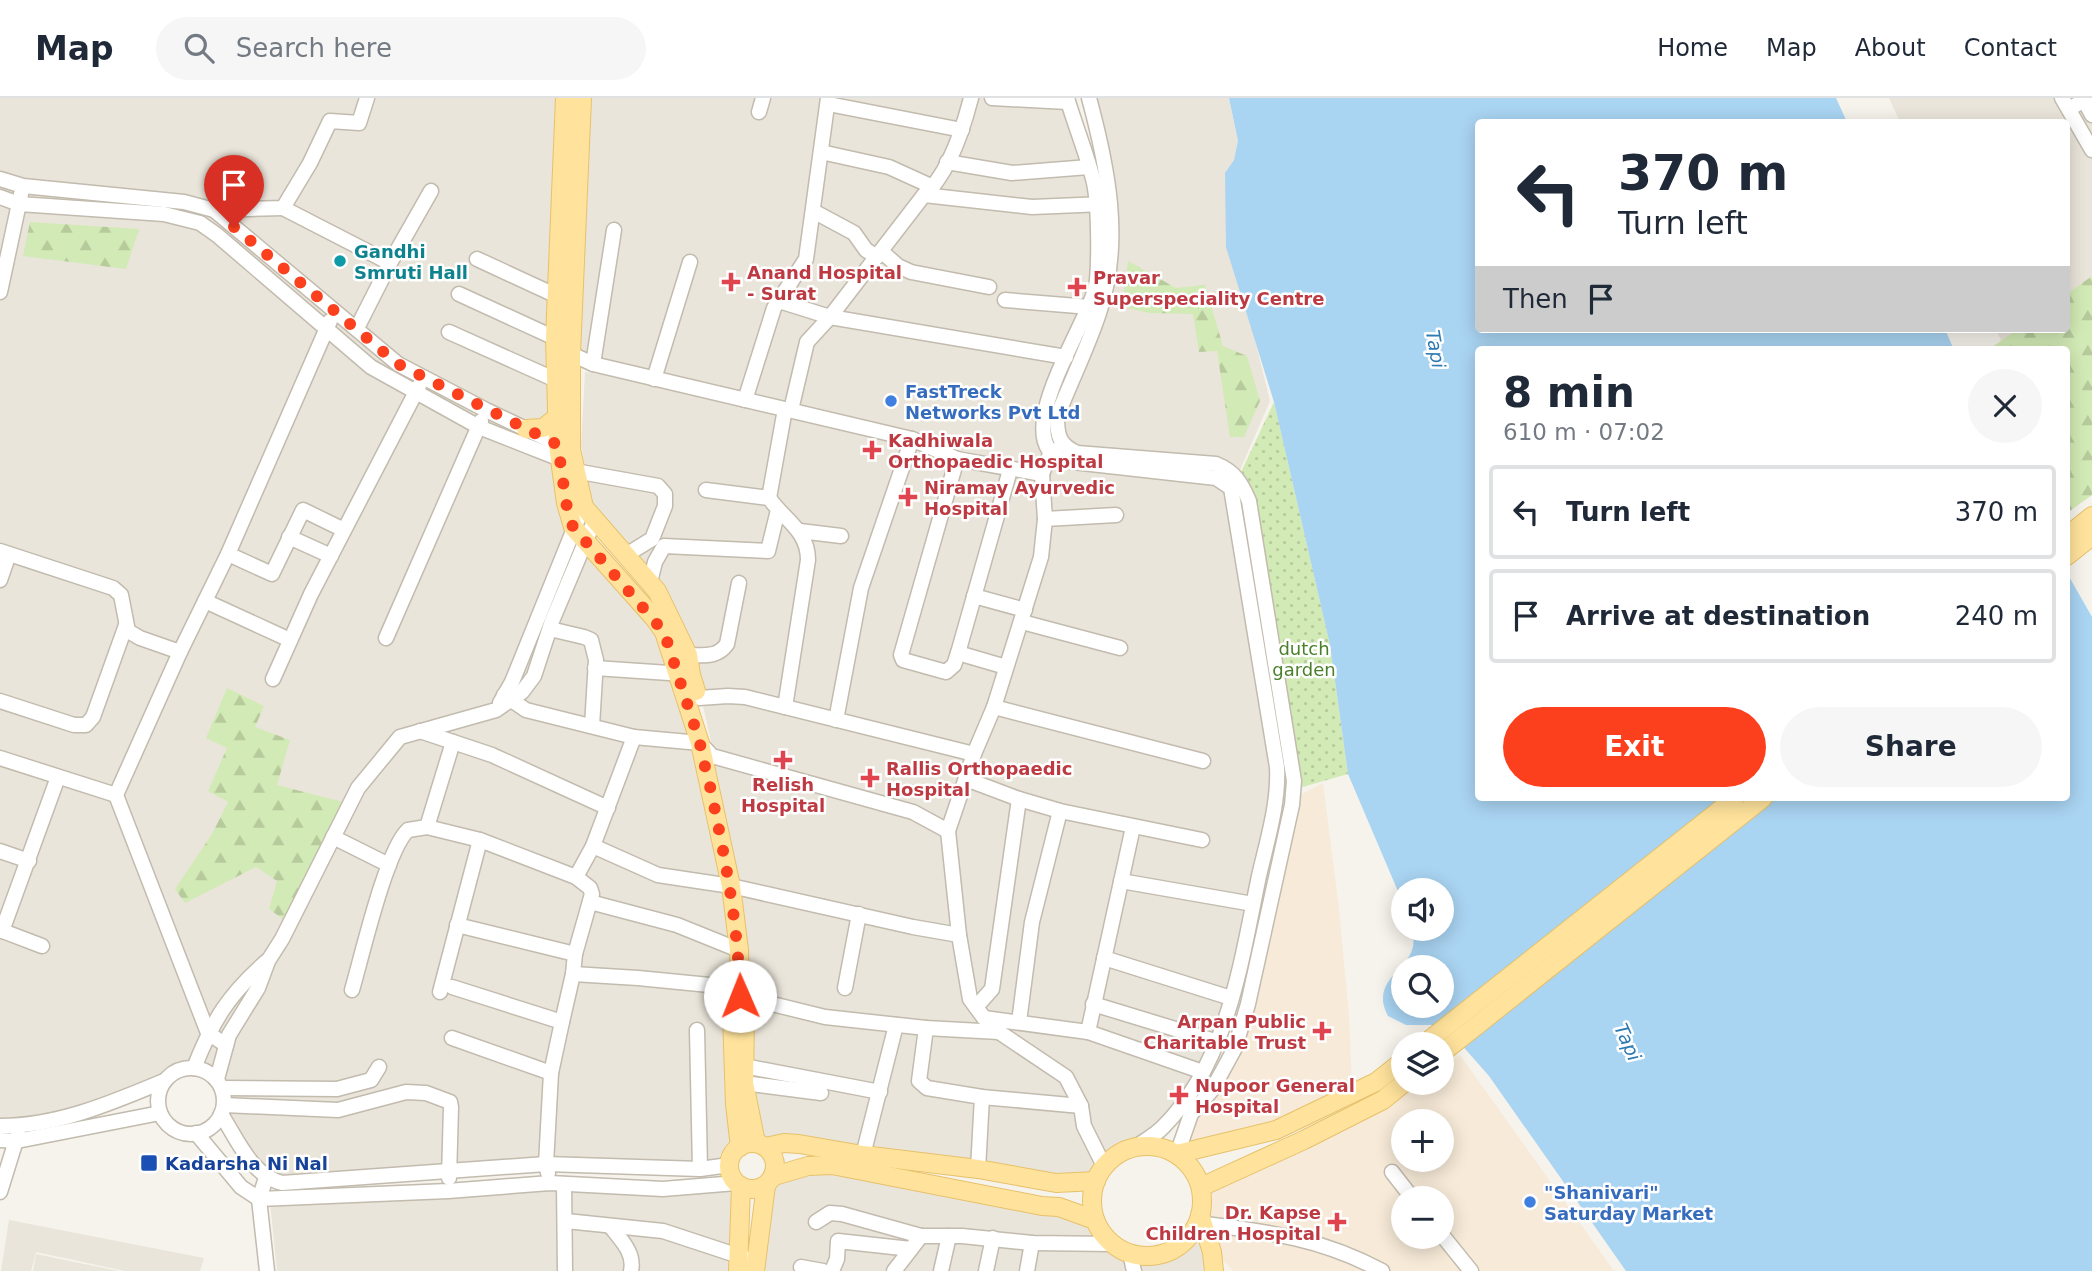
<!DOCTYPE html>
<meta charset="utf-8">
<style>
body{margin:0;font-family:"DejaVu Sans",sans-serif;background:#f6f6f7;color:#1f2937;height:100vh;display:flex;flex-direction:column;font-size:26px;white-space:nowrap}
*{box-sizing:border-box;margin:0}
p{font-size:23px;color:#747a83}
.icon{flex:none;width:38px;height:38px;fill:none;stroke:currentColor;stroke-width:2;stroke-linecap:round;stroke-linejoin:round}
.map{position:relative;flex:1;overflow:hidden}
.panel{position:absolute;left:1475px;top:248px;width:595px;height:455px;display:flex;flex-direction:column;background:#fff;border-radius:7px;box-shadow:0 4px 18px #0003}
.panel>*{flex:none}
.banner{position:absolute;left:1475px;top:21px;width:595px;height:214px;border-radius:7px;box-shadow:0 4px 18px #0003;background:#fff;color:#1f2937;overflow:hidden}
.fabs{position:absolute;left:1391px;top:780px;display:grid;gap:14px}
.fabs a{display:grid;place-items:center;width:63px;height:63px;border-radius:50%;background:#fff;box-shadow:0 4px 18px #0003;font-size:35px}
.pin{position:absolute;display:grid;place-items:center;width:60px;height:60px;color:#fff;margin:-72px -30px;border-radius:50% 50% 50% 0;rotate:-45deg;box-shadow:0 0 7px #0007}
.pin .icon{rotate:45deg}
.me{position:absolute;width:77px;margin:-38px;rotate:359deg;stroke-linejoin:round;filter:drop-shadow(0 0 5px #0008)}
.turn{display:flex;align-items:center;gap:24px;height:147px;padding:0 28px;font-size:32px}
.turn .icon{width:91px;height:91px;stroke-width:2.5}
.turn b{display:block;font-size:49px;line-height:60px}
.then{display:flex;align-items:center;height:66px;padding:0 28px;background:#0003;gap:14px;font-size:26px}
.round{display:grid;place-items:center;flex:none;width:74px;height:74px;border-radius:37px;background:#f6f6f7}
.summary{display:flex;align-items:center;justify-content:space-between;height:119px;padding:0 28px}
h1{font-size:42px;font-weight:700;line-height:52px}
.button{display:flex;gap:14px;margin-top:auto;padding:14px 28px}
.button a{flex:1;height:80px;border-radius:42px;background:#fc3f1d;color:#fff;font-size:28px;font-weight:700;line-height:80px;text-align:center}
.button a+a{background:#f6f6f7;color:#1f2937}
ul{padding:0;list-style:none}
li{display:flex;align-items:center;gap:21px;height:94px;margin:0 14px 10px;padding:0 14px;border:4px solid #e0e1e3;border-radius:7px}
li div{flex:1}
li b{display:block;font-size:26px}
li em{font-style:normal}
header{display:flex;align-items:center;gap:42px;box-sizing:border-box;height:98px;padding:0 35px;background:#fff;border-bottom:2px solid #e0e1e3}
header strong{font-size:33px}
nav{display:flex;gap:38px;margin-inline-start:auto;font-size:24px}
.search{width:490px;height:63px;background:#f6f6f7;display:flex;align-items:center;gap:18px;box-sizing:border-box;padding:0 24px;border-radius:38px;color:#747a83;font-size:26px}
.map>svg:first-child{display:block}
</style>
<header>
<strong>Map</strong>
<div class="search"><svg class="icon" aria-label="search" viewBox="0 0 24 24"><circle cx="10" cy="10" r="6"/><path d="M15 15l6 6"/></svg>Search here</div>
<nav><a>Home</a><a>Map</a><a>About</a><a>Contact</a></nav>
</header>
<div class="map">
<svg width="2092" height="1173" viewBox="0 0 2092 1173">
<defs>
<pattern id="green-dots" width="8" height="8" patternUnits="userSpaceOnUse" patternTransform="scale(1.75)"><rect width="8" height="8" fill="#d2eab5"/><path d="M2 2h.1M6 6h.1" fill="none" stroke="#b6ca9c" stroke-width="1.8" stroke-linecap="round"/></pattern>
<pattern id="forest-firs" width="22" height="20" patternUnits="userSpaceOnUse" patternTransform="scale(1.75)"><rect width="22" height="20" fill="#d2eab5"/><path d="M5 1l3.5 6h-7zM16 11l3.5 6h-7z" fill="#b6ca9c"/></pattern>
</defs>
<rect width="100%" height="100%" fill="#f6f3ec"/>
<g fill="#eae5da">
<polygon points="0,0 561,0 564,405 653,521 698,643 736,849 734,1053 729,1066 542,1064 270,1081 224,1016 226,1000 219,981 203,970 190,968 177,968 162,980 88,1011 0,1027"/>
<polygon points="585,0 1066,0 1092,89 1095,179 1045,303 1047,357 1041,373 958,359 620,270 575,254"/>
<polygon points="1092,0 1229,0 1238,44 1228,133 1270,303 1240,372 1216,363 1079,352 1063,336 1063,320 1103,219 1115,182 1117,138"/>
<polygon points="1889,0 2092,0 2092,382 2067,252 2005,252 1996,231 2067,231 2067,24 1900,24"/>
<polygon points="585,274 633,281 844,327 1013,375 1053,364 1221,384 1232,395 1276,691 1216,945 1178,1009 1133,1049 1119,1054 1101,1069 1095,1081 757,1044 710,674 715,662 701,598 627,451 592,405 581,348"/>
<polygon points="807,1070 1094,1125 1100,1138 1111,1148 1125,1157 1141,1160 1157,1159 1175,1153 1187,1145 1200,1123 1211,1173 757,1173 768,1088"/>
<polygon points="735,1086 737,1173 277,1173 270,1104 550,1088"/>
<polygon points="9,1122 204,1160 200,1173 125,1173 36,1154 31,1173 1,1173"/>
<polygon points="36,1156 118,1173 33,1173"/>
</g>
<g fill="#f7ead8" fill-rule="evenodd">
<polygon points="1323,685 1339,811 1349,918 1352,991 1275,1029 1185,1049 1196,1019 1240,951 1298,698"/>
<path d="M1460,957l154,216h-381l-18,-20 -11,-38 2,-23 179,-85 32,-22h25v-16zM1404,1024h38v38h-38zM1404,1101h38v38h-38z"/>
</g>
<polygon fill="url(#green-dots)" points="1274,304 1330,547 1348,676 1299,690 1242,372"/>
<g fill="url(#forest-firs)">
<polygon points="30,124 139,131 126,171 23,158"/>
<polygon points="1128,163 1176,190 1205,187 1223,248 1247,258 1260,303 1244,339 1230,339 1217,253 1199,254 1193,216 1150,215 1122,209"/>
<polygon points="2092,178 2092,397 2067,415 2067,252 1988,252 2018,231 2067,231 2067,196"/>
<polygon points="227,590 264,608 255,629 290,642 277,687 343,704 283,821 269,811 277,783 256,769 185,805 175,791 212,736 228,704 208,693 227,650 206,640"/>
</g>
<path fill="#a9d4f2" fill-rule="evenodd" d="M1229,0h607l11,24h-368v207h466l9,21h-475v448h588v-225l25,44v654h-466l-137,-195 -45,-51h-38l-18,-9c-2,-4 -5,-11 -5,-16 -1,-30 39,-34 29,-71h30v-38h-38l-1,12 -55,-129 -18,-129 -56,-243 -48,-155 -1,-74 9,-13 4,-19zM1404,870h38v38h-38z"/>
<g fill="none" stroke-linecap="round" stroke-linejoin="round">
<defs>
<g id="minor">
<polyline points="992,0 1068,4"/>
<path d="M1067,0c8,27 19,54 26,81 6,21 6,78 4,101 -4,40 -93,158 -33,181l152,17 15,10 46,279c2,36 -10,74 -18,109 -18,86 -31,185 -95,250 -8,9 -20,15 -30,22"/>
<path d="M1089,0c19,70 34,144 10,215 -11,34 -29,70 -42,104 0,18 2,28 20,36l139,11c19,8 25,18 33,37l45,280 -2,24 -44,199 -13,44 -23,42 -21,24 -14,40"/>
<polyline points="2062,0 2092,52"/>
<polyline points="2083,0 2092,17"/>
<polyline points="828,6 962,32"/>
<polyline points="2069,11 2088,0"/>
<polyline points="759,14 763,0"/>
<polyline points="821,54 889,69 933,89"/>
<polyline points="947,64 1012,75 1089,69"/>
<polyline points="0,81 23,88 184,104 214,112 398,266 486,312 564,349"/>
<polyline points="924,97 1032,109 1104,106"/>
<polyline points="0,99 19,106 164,116 200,125 217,137 371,269 479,329 568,364"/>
<polyline points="283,110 390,165"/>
<polyline points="214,112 283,110 310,65 330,23 359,25 367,0"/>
<polyline points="813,113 854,135 866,152 877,159"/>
<polyline points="881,153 898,168 911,174 989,189"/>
<polyline points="477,161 557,198"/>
<polyline points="0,194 21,96"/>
<polyline points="459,196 555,240"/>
<polyline points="1005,202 1090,209"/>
<polyline points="779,203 830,219 1066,259"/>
<polyline points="357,230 390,165 431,93"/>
<polyline points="449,234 556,282"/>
<polyline points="563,252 593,266 912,341 957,361 1042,376"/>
<polyline points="593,266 614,132"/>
<polyline points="654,281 690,164"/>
<polyline points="745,302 774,210 806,161 828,0"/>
<path d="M791,312l16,-68 23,-25 94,-122c25,-21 39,-66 47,-97"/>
<polyline points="1056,352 1050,356 1042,376 1045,421 1041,459 994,609 974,656 948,733 959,837 970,901 984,920 999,934 1066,979 1081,1008 1084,1028 1104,1068"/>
<polyline points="957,361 901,557 903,562 946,574 954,567 958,555 1010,372"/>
<polyline points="575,373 658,388 665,396 665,408 652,441 626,457"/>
<path d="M706,392l63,8c15,22 39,32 39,62l-23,147"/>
<polyline points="769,400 785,311"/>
<polyline points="1045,421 1116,417"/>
<polyline points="800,433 841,438"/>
<polyline points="289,439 331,458"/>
<polyline points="0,453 113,490 121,497 128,533 140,540 180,554"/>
<polyline points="228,456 272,476 303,412 344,432"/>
<polyline points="0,482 9,456"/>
<polyline points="650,484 655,464 664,448 768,453 778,412"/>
<polyline points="974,498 1025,512"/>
<polyline points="205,503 290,542"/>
<polyline points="1022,524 1120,550"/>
<polyline points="550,531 584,539 591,542 596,562 592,628"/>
<polyline points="386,540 481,323"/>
<polyline points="958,555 1006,569"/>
<path d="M688,557c16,0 29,3 39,-11l12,-61"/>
<polyline points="595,570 684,576"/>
<polyline points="273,581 311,496 419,288"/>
<polyline points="504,597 526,612 634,639 700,645 712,658 913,714 948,733"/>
<polyline points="699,600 728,598 745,599 974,656"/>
<polyline points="0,603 74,627 86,627 93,619 126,527"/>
<polyline points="500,605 512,584 578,421"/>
<polyline points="994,609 1203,663"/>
<polyline points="836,622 861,490 912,341"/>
<polyline points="420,633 492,657 608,710"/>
<polyline points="0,660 116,697 208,935 226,947"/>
<polyline points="966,681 1019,701 1060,713 1202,742"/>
<polyline points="116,697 180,554 228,456 330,223"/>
<polyline points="427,729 453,644"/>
<polyline points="333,739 389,767"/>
<polyline points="593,748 658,777 731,788 913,829 959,837"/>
<polyline points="0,753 29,763"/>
<polyline points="576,779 593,748 634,639"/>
<polyline points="1121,783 1253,806"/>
<polyline points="590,804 677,827 739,852"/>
<polyline points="457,827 575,856"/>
<polyline points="0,832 42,848"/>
<polyline points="2,833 58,679"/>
<polyline points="1104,860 1231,900"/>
<polyline points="573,876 638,880 740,890"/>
<polyline points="452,889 562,924 551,975 546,1066 548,1075"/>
<polyline points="845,890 859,816"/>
<path d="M352,892c10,-34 34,-140 56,-160l19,-3 53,13 96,37 14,11 2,6 -17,60 -2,20 -11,48"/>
<polyline points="440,894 480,742"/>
<polyline points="740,898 825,919 926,930 999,934"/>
<polyline points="1093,906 1218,944"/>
<polyline points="976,909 992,891 1019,701"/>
<polyline points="984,920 1088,934 1203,974"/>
<polyline points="1019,924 1032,824 1060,713"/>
<polyline points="926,930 919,983 927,990 982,999 1081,1008"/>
<polyline points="697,932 700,1071"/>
<polyline points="1088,934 1133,729"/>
<polyline points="452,940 551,975"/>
<polyline points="744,968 880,994"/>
<path d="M194,970c19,-48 34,-73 73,-107"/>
<circle cx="191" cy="1003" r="33"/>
<polyline points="217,981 229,937 258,890 268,863 282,841 358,690 400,639 496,612 522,594 534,578 552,523 595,421"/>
<polyline points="744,985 821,995"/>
<polyline points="222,990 337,991 371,982 379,969"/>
<polyline points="224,1007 338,1012 406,994 426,995 450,1004 451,1009 449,1080"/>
<path d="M221,1016c16,25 30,61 61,69l264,-19 154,5 29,-4"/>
<path d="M0,1028c58,0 111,-23 164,-45"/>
<polyline points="196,1035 241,1089 259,1101 448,1093 550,1085 663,1091 736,1085"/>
<polyline points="0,1042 17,1043 160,1015"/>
<polyline points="863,1057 896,927"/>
<polyline points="978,1071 982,999"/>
<polyline points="1392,1074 1413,1101"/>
<polyline points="266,1080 259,1101 267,1173"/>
<polyline points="564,1086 565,1173"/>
<polyline points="0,1094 18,1036"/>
<polyline points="566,1123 663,1133 745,1160"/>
<polyline points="816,1124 830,1115 842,1116 921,1138"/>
<path d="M1205,1126c65,8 118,15 177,47"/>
<path d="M611,1129c10,13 24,26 20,44"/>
<polyline points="1442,1137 1471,1173"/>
<polyline points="1130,1155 1134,1173"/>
<polyline points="801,1169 823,1173"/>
<polyline points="832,1173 837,1161 838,1143 911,1151"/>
<polyline points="894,1173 921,1138 962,1138 1032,1145 1113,1146"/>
<polyline points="941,1173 949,1138"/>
<polyline points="986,1173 993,1140"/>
<polyline points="1027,1173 1032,1145"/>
</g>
<g id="major">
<polyline points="565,0 555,240 558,347 566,405 573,429 654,520 664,534 700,645 731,788 739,852 740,898 732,917 735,1006 740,1049"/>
<polyline points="582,0 571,256 571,352 584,409 657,493 688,557 691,577 696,593"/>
<polyline points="526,331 543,330 557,319"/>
<polyline points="2067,438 2092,418"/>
<polyline points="2067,458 2092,438"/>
<polyline points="737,906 745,917 744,985 756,1045"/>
<polyline points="1423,947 1735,700"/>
<polyline points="1442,955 1763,700"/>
<circle cx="752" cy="1068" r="23"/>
<circle cx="1147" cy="1103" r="55"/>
<polyline points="766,1049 784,1045 799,1046 863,1057 978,1071 1056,1085 1096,1083"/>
<polyline points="1177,1056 1276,1032 1376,984 1404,962"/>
<polyline points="774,1078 808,1068 832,1067 1042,1108 1059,1109 1095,1122"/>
<polyline points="1201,1089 1304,1042 1383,1002 1404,985"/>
<polyline points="1200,1117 1212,1154 1214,1173"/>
<polyline points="738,1173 741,1088"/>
<polyline points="755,1173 766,1087"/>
</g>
</defs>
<use href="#minor" stroke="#c2bbae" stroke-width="17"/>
<use href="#major" stroke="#e6c16a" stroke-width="20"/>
<use href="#minor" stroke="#fff" stroke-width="14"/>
<use href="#major" stroke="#ffe39c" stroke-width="18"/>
</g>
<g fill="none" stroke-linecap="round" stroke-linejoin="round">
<path stroke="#fc3f1d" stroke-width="12" stroke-dasharray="0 21.6" d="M234,129l164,137 160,81 8,58 7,24 91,105 36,111 2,15 5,14c16,76 31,145 33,224"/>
</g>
<circle fill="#0f9aa8" stroke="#fff" stroke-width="2.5" cx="340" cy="163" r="7"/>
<g fill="#e0444e" stroke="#fff" stroke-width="2.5">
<path d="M727.5 173.5h7v7h7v7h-7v7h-7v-7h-7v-7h7z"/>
<path d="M1073.5 178.5h7v7h7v7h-7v7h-7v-7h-7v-7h7z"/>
<path d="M868.5 341.5h7v7h7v7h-7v7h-7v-7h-7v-7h7z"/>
<path d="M904.5 388.5h7v7h7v7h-7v7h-7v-7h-7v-7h7z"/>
<path d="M779.5 651.5h7v7h7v7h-7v7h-7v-7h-7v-7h7z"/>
<path d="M866.5 669.5h7v7h7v7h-7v7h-7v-7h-7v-7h7z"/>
<path d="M1318.5 922.5h7v7h7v7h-7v7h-7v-7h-7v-7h7z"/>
<path d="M1175.5 986.5h7v7h7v7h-7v7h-7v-7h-7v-7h7z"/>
<path d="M1333.5 1113.5h7v7h7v7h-7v7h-7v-7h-7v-7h7z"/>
</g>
<g fill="#3f7fe0" stroke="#fff" stroke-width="2.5">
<circle cx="891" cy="303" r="7"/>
<circle cx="1530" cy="1104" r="7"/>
</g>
<rect fill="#1a4fb4" stroke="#fff" stroke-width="2.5" x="140" y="1056" width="18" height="18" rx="3.5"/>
<g text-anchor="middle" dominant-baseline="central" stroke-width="5" stroke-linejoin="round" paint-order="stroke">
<g font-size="18" font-weight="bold" fill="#0d838f" stroke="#fff" text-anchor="start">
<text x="354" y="153">Gandhi<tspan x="354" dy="21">Smruti Hall</tspan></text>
</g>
<g font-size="18" font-weight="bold" fill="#be3a42" stroke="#fff" text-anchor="start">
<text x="747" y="174">Anand Hospital<tspan x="747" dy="21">- Surat</tspan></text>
<text x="1093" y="179">Pravar<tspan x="1093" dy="21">Superspeciality Centre</tspan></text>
<text x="888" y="342">Kadhiwala<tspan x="888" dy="21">Orthopaedic Hospital</tspan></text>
<text x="924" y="389">Niramay Ayurvedic<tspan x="924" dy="21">Hospital</tspan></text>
<text x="886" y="670">Rallis Orthopaedic<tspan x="886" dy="21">Hospital</tspan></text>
<text x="783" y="686" text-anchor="middle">Relish<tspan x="783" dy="21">Hospital</tspan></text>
<text x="1306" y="923" text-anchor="end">Arpan Public<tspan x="1306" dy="21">Charitable Trust</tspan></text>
<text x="1195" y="987">Nupoor General<tspan x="1195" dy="21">Hospital</tspan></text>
<text x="1321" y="1114" text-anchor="end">Dr. Kapse<tspan x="1321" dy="21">Children Hospital</tspan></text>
</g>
<g font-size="18" font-weight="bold" fill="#366cbe" stroke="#fff" text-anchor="start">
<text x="905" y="293">FastTreck<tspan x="905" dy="21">Networks Pvt Ltd</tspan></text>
<text x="1544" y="1094">"Shanivari"<tspan x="1544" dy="21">Saturday Market</tspan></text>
</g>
<g font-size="18" fill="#4a7f2a" stroke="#fff">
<text x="1304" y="550">dutch<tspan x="1304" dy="21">garden</tspan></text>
</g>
<g font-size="18" font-weight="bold" fill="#164399" stroke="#fff" text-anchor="start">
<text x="165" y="1065">Kadarsha Ni Nal</text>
</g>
<g font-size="19" font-style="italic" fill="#2e7ab2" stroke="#fff">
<text transform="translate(1436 251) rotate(80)">Tapi</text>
<text transform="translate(1628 944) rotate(66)">Tapi</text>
</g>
</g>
</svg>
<div class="fabs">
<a><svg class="icon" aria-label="sound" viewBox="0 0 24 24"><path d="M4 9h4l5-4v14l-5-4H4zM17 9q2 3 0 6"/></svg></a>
<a><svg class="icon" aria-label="search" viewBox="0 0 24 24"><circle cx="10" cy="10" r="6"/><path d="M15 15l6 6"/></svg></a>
<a><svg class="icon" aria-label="layers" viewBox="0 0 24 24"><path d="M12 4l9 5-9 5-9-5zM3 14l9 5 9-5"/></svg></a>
<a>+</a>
<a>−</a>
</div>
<div class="pin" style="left:234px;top:129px;background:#d93025"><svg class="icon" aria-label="arrive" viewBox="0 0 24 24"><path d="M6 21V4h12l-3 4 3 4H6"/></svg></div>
<svg class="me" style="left:740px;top:898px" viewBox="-20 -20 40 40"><circle r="19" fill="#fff"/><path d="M0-13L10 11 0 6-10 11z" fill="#fc3f1d"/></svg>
<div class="banner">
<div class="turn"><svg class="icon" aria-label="left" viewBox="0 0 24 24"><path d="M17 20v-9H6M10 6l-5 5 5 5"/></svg><div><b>370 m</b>Turn left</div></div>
<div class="then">Then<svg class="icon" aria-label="arrive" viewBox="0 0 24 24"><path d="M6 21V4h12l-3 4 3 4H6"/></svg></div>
</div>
<section class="panel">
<div class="summary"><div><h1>8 min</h1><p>610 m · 07:02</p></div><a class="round"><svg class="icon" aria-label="close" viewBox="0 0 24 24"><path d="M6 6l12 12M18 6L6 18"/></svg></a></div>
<ul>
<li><svg class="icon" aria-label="left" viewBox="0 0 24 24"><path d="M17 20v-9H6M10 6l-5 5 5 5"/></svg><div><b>Turn left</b></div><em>370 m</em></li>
<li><svg class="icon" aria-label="arrive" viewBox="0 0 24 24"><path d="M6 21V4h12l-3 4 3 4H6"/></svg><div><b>Arrive at destination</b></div><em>240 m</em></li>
</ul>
<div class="button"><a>Exit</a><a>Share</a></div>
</section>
</div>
